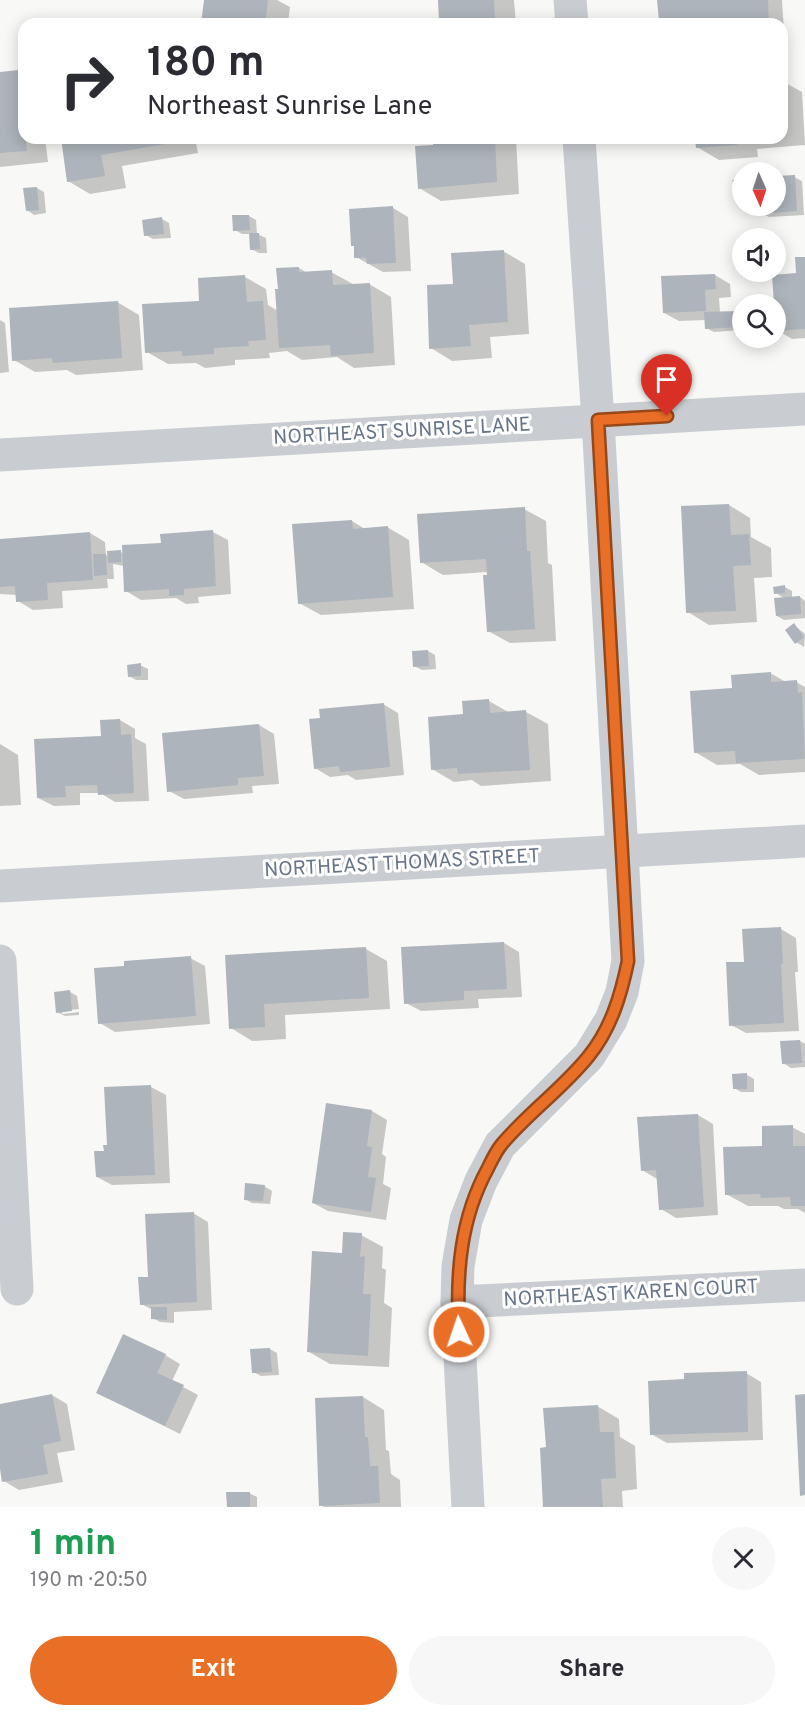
<!DOCTYPE html>
<meta charset="utf-8">
<style>
body{margin:0;font-family:Overpass,sans-serif;background:#f7f7f7;color:#2b2b33;height:100vh;display:flex;flex-direction:column;font-size:22px;white-space:nowrap}
*{box-sizing:border-box;margin:0}
p{font-size:20px;color:#7c7c81}
.icon{flex:none;width:33px;height:33px;fill:none;stroke:currentColor;stroke-width:2;stroke-linecap:round;stroke-linejoin:round}
.map{position:relative;height:1507px;overflow:hidden}
.sheet{display:flex;flex-direction:column;background:#fff;flex:1}
.sheet>*{flex:none}
.top-card{position:absolute;left:18px;top:18px;width:770px;height:126px;border-radius:18px;box-shadow:0 3px 15px #0003;background:#fff;color:#2b2b33;overflow:hidden}
.needle{width:39px;rotate:177deg}
.tools{position:absolute;left:732px;top:162px;display:grid;gap:12px}
.tools a{display:grid;place-items:center;width:54px;height:54px;border-radius:50%;background:#fff;box-shadow:0 3px 15px #0003;font-size:30px}
.pin{position:absolute;display:grid;place-items:center;width:51px;height:51px;color:#fff;margin:-62px -26px;border-radius:50% 50% 50% 0;rotate:-45deg;box-shadow:0 0 6px #0007}
.pin .icon{rotate:45deg}
.me{position:absolute;width:66px;margin:-33px;rotate:357deg;stroke-linejoin:round;filter:drop-shadow(0 0 4px #0008)}
.turn{display:flex;align-items:center;gap:21px;height:126px;padding:0 30px;font-size:27px}
.turn .icon{width:78px;height:78px;stroke-width:2.5}
.turn b{display:block;font-size:42px;line-height:51px}
.round{display:grid;place-items:center;flex:none;width:63px;height:63px;border-radius:32px;background:#f7f7f7}
.head{display:flex;align-items:center;justify-content:space-between;height:102px;padding:0 30px}
h1{font-size:36px;font-weight:700;line-height:45px;color:#1e9e55}
.action{display:flex;gap:12px;margin-top:auto;padding:12px 30px}
.action a{flex:1;height:69px;border-radius:36px;background:#e96e26;color:#fff;font-size:24px;font-weight:700;line-height:69px;text-align:center}
.action a+a{background:#f7f7f7;color:#2b2b33}
.map>svg:first-child{display:block}
</style>
<div class="map">
<svg width="805" height="1507" viewBox="0 0 805 1507">
<rect width="100%" height="100%" fill="#f8f9f6"/>
<g fill="#0003">
<polygon points="205,0 277,0 290,7 288,24 204,24"/>
<polygon points="439,0 514,0 516,24 445,24 441,21"/>
<polygon points="659,0 782,0 785,47 782,47 782,24 667,24 660,20"/>
<polygon points="18,71 24,74 24,138 45,138 48,162 0,167 0,73"/>
<polygon points="782,81 802,92 805,145 757,149 758,157 719,160 697,147 697,138 782,138"/>
<polygon points="62,138 195,138 198,153 122,166 126,188 90,194 68,181"/>
<polygon points="303,138 332,138 332,141 311,143"/>
<polygon points="434,138 516,138 519,194 441,201 419,188 435,146"/>
<polygon points="794,177 802,181 804,215 769,217 761,213 761,206 776,206 776,178"/>
<polygon points="37,188 44,192 46,213 34,215 27,210"/>
<polygon points="393,208 408,217 411,271 383,272 356,257"/>
<polygon points="249,216 256,220 257,234 266,238 267,253 259,253 251,249 250,234 242,234 235,230"/>
<polygon points="162,219 169,223 171,238 153,239 146,235"/>
<polygon points="503,251 525,264 529,334 490,337 492,358 452,361 431,348 454,285"/>
<polygon points="805,258 805,338 792,339 777,330 773,276 797,274"/>
<polygon points="299,268 307,273 331,272 353,284 369,284 391,297 395,365 354,368 337,357 302,360 287,351 269,353 270,358 235,360 235,365 205,368 196,363 168,364 147,352 201,302 245,277 266,289 268,305 278,311"/>
<polygon points="715,275 730,284 731,297 719,298 720,313 737,312 742,316 742,330 714,332 706,328 706,320 679,321 664,313"/>
<polygon points="117,302 139,315 143,370 76,375 67,370 35,372 14,360"/>
<polygon points="0,320 5,323 9,372 0,373"/>
<polygon points="729,505 750,518 751,537 771,548 772,577 754,578 757,622 709,625 688,612"/>
<polygon points="524,509 546,521 548,563 552,565 556,641 510,643 488,631 488,572 443,575 421,562"/>
<polygon points="352,521 365,529 387,527 409,540 414,609 321,615 299,603"/>
<polygon points="213,532 228,540 231,594 198,597 199,603 186,604 176,598 141,600 126,591 124,566 113,564 114,579 107,579 108,588 62,591 63,608 33,610 18,601 17,595 0,594 0,540 90,533 105,542 106,555 109,557 120,552 124,553"/>
<polygon points="785,587 792,591 792,598 800,597 805,601 805,618 784,620 777,616 785,599 776,593"/>
<polygon points="794,625 805,634 804,647 796,642"/>
<polygon points="428,651 435,655 436,669 422,670 414,666"/>
<polygon points="140,665 148,669 148,680 136,680 129,676"/>
<polygon points="770,673 786,682 796,682 805,687 805,772 759,775 740,764 717,765 695,752 733,689"/>
<polygon points="489,701 510,713 526,712 548,724 551,781 481,786 472,780 454,782 432,769 465,716"/>
<polygon points="383,704 398,713 404,775 356,780 348,775 330,777 315,768"/>
<polygon points="120,720 135,729 135,738 146,744 149,801 115,802 100,793 80,793 80,805 54,806 38,798"/>
<polygon points="259,725 274,734 279,784 252,786 253,793 184,799 169,791"/>
<polygon points="0,744 18,755 21,805 0,806"/>
<polygon points="781,929 796,938 798,972 795,972 799,1031 746,1033 731,1025 745,963"/>
<polygon points="504,943 519,952 522,997 478,999 479,1008 421,1011 406,1003"/>
<polygon points="366,949 387,961 390,1009 285,1015 286,1039 252,1041 231,1028 226,957"/>
<polygon points="190,958 205,966 210,1024 115,1032 100,1023 126,967"/>
<polygon points="70,992 77,996 79,1009 62,1011 62,1014 79,1012 79,1015 65,1016 57,1012"/>
<polygon points="800,1041 805,1044 805,1067 791,1068 783,1063"/>
<polygon points="747,1075 754,1079 754,1092 741,1092 734,1088"/>
<polygon points="151,1087 166,1095 170,1183 112,1185 97,1177 105,1152"/>
<polygon points="372,1111 387,1120 382,1154 386,1157 383,1184 391,1188 386,1220 328,1211 313,1203"/>
<polygon points="698,1115 713,1124 718,1215 676,1218 661,1209 657,1179 642,1170"/>
<polygon points="792,1127 805,1134 805,1213 798,1209 784,1209 778,1206 748,1206 726,1194 764,1148"/>
<polygon points="264,1186 272,1191 270,1204 252,1203 245,1199"/>
<polygon points="193,1213 208,1222 212,1310 174,1312 174,1323 160,1322 153,1318 153,1310 141,1304 149,1278"/>
<polygon points="361,1235 383,1247 382,1268 386,1270 384,1303 392,1308 389,1367 330,1364 309,1352 343,1254"/>
<polygon points="270,1349 277,1353 279,1375 261,1376 253,1372"/>
<polygon points="165,1355 180,1364 172,1381 198,1395 180,1434 98,1393"/>
<polygon points="746,1373 761,1382 763,1440 667,1443 651,1434 686,1381"/>
<polygon points="52,1395 67,1404 75,1450 57,1453 63,1482 19,1490 4,1481 0,1461 0,1405"/>
<polygon points="363,1397 384,1410 386,1450 389,1451 391,1474 400,1480 401,1507 324,1507 321,1505"/>
<polygon points="597,1406 619,1419 620,1437 635,1446 637,1489 622,1491 623,1507 545,1507 541,1449 547,1449"/>
<polygon points="249,1493 257,1497 257,1507 229,1507 228,1494"/>
</g>
<g fill="#adb4bb">
<polygon points="204,0 268,0 265,24 201,24"/>
<polygon points="438,0 494,0 495,18 439,22"/>
<polygon points="657,0 768,0 769,24 698,24 698,18 659,21"/>
<polygon points="19,70 27,151 0,153 0,72"/>
<polygon points="61,138 177,138 177,142 101,155 105,176 67,182"/>
<polygon points="433,138 495,138 497,182 418,189 415,146 433,145"/>
<polygon points="695,138 736,138 737,145 696,148"/>
<polygon points="740,173 742,175 742,182 738,187 732,181"/>
<polygon points="795,175 797,211 760,214 759,206 776,206 776,176"/>
<polygon points="37,187 39,210 26,211 23,188"/>
<polygon points="393,206 396,263 367,264 366,258 354,258 354,246 351,246 349,209"/>
<polygon points="232,215 249,215 250,230 233,231"/>
<polygon points="162,217 164,234 144,236 142,220"/>
<polygon points="249,233 259,233 260,249 250,250"/>
<polygon points="504,250 508,322 469,325 471,346 429,349 427,285 453,284 451,253"/>
<polygon points="795,257 805,257 805,329 776,331 776,304 774,304 772,275 796,273"/>
<polygon points="299,267 299,272 332,270 333,285 370,283 374,353 331,356 330,345 279,348 275,289 278,289 276,268"/>
<polygon points="715,274 716,289 705,290 706,311 663,313 661,276"/>
<polygon points="245,275 247,302 263,301 266,340 248,341 249,346 214,348 214,354 182,356 182,351 145,353 142,304 199,301 198,278"/>
<polygon points="118,301 122,358 53,363 52,358 12,361 9,308"/>
<polygon points="737,311 738,327 705,329 704,312"/>
<polygon points="729,504 731,535 749,534 751,565 733,566 736,611 686,613 681,506"/>
<polygon points="525,507 527,551 530,551 535,629 487,632 483,575 487,575 486,559 420,563 417,514"/>
<polygon points="352,520 353,529 388,526 393,597 298,604 292,524"/>
<polygon points="213,530 216,586 184,589 184,595 169,596 169,589 124,592 122,545 161,543 160,534"/>
<polygon points="90,532 93,580 47,583 48,600 16,602 15,586 0,587 0,539"/>
<polygon points="121,550 121,562 108,563 107,551"/>
<polygon points="93,554 106,554 107,575 94,576"/>
<polygon points="785,585 785,593 774,594 773,587"/>
<polygon points="800,596 801,614 776,616 774,598"/>
<polygon points="794,623 804,637 795,644 785,630"/>
<polygon points="428,650 429,666 413,667 412,651"/>
<polygon points="141,663 141,676 128,677 127,665"/>
<polygon points="771,672 771,682 797,680 798,693 802,692 805,759 736,763 735,751 694,753 690,691 732,688 731,675"/>
<polygon points="489,699 490,713 526,710 530,770 458,774 457,768 431,770 428,717 463,714 462,701"/>
<polygon points="384,703 390,767 340,772 339,766 314,769 309,719 320,718 319,709"/>
<polygon points="120,719 121,735 131,734 134,793 98,795 97,785 65,786 66,797 37,798 34,739 101,736 100,720"/>
<polygon points="259,724 264,776 238,778 238,785 167,792 162,733"/>
<polygon points="781,927 783,964 781,964 784,1023 729,1026 726,962 744,962 742,929"/>
<polygon points="504,942 507,989 464,991 464,1000 404,1004 401,947"/>
<polygon points="366,947 369,998 264,1004 265,1027 229,1029 225,955"/>
<polygon points="191,956 196,1016 98,1024 94,968 124,966 124,961"/>
<polygon points="70,990 72,1011 56,1013 54,992"/>
<polygon points="800,1040 802,1063 782,1064 780,1041"/>
<polygon points="747,1073 747,1089 733,1089 732,1074"/>
<polygon points="151,1085 155,1175 96,1177 94,1151 104,1151 103,1145 107,1145 104,1087"/>
<polygon points="326,1103 372,1110 367,1146 372,1147 368,1177 376,1178 371,1212 312,1203"/>
<polygon points="698,1114 704,1207 659,1210 656,1170 641,1171 637,1117"/>
<polygon points="793,1125 793,1146 805,1146 805,1206 791,1206 790,1197 761,1198 760,1194 725,1195 723,1147 762,1146 762,1126"/>
<polygon points="245,1183 265,1185 263,1201 244,1200"/>
<polygon points="194,1212 197,1302 140,1305 138,1277 148,1277 145,1214"/>
<polygon points="343,1232 362,1233 360,1257 365,1256 363,1294 371,1294 368,1356 307,1352 312,1251 342,1253"/>
<polygon points="151,1307 167,1307 167,1320 151,1319"/>
<polygon points="123,1334 166,1354 157,1373 184,1385 165,1426 96,1393"/>
<polygon points="270,1348 272,1372 252,1373 250,1349"/>
<polygon points="747,1371 748,1432 650,1435 648,1381 684,1379 684,1373"/>
<polygon points="52,1394 61,1441 43,1445 48,1474 2,1482 0,1469 0,1404"/>
<polygon points="805,1394 805,1495 800,1496 795,1395"/>
<polygon points="363,1396 365,1437 368,1437 370,1466 378,1466 380,1503 319,1506 315,1398"/>
<polygon points="598,1405 600,1432 614,1432 616,1478 601,1479 603,1507 543,1507 540,1448 546,1447 543,1408"/>
<polygon points="226,1492 250,1492 250,1507 227,1507"/>
</g>
<g fill="none" stroke-linecap="round" stroke-linejoin="round">
<g stroke="#c9ccd0" stroke-width="33">
<polyline points="0,886 805,841"/>
<polyline points="0,961 17,1289"/>
<polyline points="457,1302 805,1285"/>
<polyline points="468,1507 457,1302 458,1266 466,1220 481,1181 500,1145 589,1056 611,1020 622,992 628,961 598,420"/>
</g>
<g stroke="#c9ccd0" stroke-width="33">
<polyline points="570,0 572,24"/>
<polyline points="579,138 598,420"/>
<polyline points="0,455 805,409"/>
</g>
</g>
<g fill="none" stroke-linecap="round" stroke-linejoin="round">
<defs>
<path id="route" d="M459,1332c-3,-58 1,-113 29,-164 4,-8 8,-17 14,-24 26,-31 60,-55 86,-87 23,-28 33,-62 40,-96l-30,-541 69,-4"/>
</defs>
<use href="#route" stroke="#974819" stroke-width="15"/>
<use href="#route" stroke="#e96e26" stroke-width="10"/>
</g>
<g text-anchor="middle" dominant-baseline="central" stroke-width="6" stroke-linejoin="round" paint-order="stroke">
<g font-size="20" fill="#677588" stroke="#fff">
<text transform="translate(402 432) rotate(-3)">NORTHEAST SUNRISE LANE</text>
<text transform="translate(402 864) rotate(-3)">NORTHEAST THOMAS STREET</text>
<text transform="translate(631 1294) rotate(-3)">NORTHEAST KAREN COURT</text>
</g>
</g>
</svg>
<div class="tools">
<a><svg class="needle" viewBox="-14 -14 28 28"><path d="M0-13l5 13h-10z" fill="#e53935"/><path d="M0 13l5-13h-10z" fill="#7c7c81"/></svg></a>
<a><svg class="icon" aria-label="sound" viewBox="0 0 24 24"><path d="M4 9h4l5-4v14l-5-4H4zM17 9q2 3 0 6"/></svg></a>
<a><svg class="icon" aria-label="search" viewBox="0 0 24 24"><circle cx="10" cy="10" r="6"/><path d="M15 15l6 6"/></svg></a>
</div>
<div class="pin" style="left:667px;top:416px;background:#d93025"><svg class="icon" aria-label="arrive" viewBox="0 0 24 24"><path d="M6 21V4h12l-3 4 3 4H6"/></svg></div>
<svg class="me" style="left:459px;top:1332px" viewBox="-20 -20 40 40"><circle r="17" fill="#e96e26" stroke="#fff" stroke-width="3"/><path d="M0-11L8 9 0 5-8 9z" fill="#fff"/></svg>
<div class="top-card">
<div class="turn"><svg class="icon" aria-label="right" viewBox="0 0 24 24"><path d="M7 20v-9h11M14 6l5 5-5 5"/></svg><div><b>180 m</b>Northeast Sunrise Lane</div></div>
</div>
</div>
<section class="sheet">
<div class="head"><div><h1>1 min</h1><p>190 m · 20:50</p></div><a class="round"><svg class="icon" aria-label="close" viewBox="0 0 24 24"><path d="M6 6l12 12M18 6L6 18"/></svg></a></div>
<div class="action"><a>Exit</a><a>Share</a></div>
</section>
